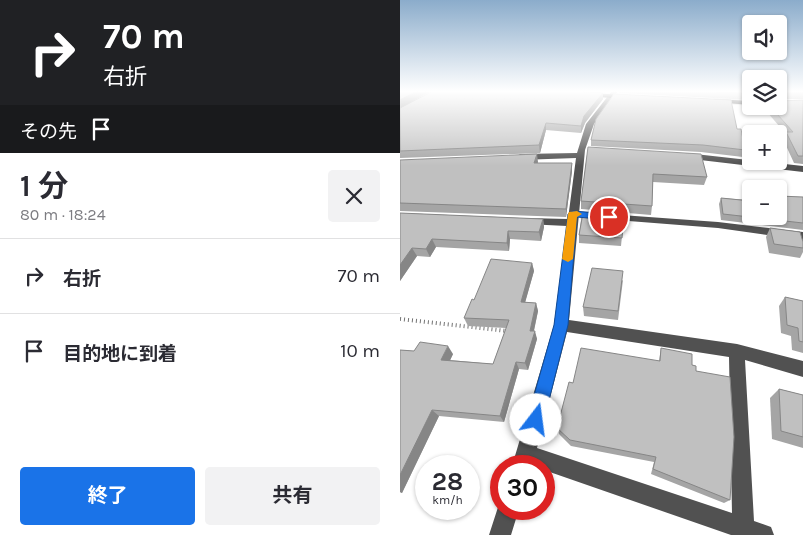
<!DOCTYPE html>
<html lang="ja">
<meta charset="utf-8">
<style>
body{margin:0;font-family:Karla,"Noto Sans JP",sans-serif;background:#f2f2f3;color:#2b2b33;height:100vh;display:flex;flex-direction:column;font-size:19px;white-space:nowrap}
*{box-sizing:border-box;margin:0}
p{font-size:16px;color:#7c7c81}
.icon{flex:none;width:28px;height:28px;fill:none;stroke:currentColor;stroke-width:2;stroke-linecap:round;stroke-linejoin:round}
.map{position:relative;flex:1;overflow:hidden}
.side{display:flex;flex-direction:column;background:#fff;width:400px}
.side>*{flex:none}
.hud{background:#202124;color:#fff;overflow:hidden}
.controls{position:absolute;left:342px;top:15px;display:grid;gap:10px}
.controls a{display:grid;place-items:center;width:45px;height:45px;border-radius:5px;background:#fff;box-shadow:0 1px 4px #0004;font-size:25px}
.speed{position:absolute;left:15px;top:455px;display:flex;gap:10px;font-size:25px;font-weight:700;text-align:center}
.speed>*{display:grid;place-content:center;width:65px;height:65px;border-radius:50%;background:#fff;box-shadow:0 1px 4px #0004;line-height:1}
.speed small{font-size:12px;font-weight:400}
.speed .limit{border:8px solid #d22;background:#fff;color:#111}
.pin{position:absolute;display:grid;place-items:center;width:42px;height:42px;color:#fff;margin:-21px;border:2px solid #fff;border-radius:50%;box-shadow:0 1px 5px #0007}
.me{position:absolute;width:55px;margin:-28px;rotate:15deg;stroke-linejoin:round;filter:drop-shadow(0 0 4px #0008)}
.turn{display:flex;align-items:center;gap:18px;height:105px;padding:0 20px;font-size:22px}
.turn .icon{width:65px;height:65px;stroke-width:2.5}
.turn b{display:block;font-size:35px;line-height:42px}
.then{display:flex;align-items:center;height:48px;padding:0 20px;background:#0003;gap:10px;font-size:19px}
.round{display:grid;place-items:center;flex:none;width:52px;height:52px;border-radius:5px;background:#f2f2f3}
.overview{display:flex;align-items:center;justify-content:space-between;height:85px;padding:0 20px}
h1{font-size:30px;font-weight:700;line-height:38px}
.button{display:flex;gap:10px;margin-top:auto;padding:10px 20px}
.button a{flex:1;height:58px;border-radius:5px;background:#1a73e8;color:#fff;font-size:20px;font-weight:700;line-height:58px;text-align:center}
.button a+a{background:#f2f2f3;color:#2b2b33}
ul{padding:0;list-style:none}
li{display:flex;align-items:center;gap:15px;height:75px;padding:0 20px;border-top:1px solid #e1e1e2}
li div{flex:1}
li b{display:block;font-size:19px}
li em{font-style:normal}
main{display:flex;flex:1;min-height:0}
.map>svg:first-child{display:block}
</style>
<main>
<section class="side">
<div class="hud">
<div class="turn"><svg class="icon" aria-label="right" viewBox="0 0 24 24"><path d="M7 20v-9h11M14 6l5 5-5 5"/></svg><div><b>70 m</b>右折</div></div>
<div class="then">その先<svg class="icon" aria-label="arrive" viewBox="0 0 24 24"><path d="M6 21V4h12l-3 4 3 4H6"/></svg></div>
</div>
<div class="overview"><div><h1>1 分</h1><p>80 m · 18:24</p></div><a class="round"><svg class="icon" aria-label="close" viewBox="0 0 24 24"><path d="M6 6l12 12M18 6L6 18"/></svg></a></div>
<ul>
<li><svg class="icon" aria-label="right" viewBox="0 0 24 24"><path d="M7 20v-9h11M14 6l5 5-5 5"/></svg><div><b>右折</b></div><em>70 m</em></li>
<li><svg class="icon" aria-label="arrive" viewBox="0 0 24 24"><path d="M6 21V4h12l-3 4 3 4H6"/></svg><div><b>目的地に到着</b></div><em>10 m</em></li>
</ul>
<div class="button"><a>終了</a><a>共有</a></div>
</section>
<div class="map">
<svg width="403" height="535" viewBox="0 0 403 535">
<rect width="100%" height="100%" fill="#fff"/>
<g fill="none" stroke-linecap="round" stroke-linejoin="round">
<defs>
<g id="major">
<polygon points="187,93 227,95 230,97 227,99 185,96"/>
<polygon points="315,99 351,101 351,105 313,102 313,100"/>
</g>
</defs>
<use href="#major" stroke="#dbdbdb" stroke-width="2"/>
<polyline stroke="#737373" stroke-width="4" stroke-dasharray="1 3" stroke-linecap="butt" points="0,319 107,331"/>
<g fill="#515151" fill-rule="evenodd">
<path d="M212,91h6l-24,33 -9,26 -16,170 168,24 66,17v16l-58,-17 9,161 17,6 3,8h-43l-187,-65v-4h-32l42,-141 13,-99 -41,-2 -5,-3 5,-3 42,1 8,-61 -56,2 -4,-3 4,-3 57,-1 9,-29zM167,332l162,25 3,156 -195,-65z"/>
<polygon points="286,153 403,166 403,172 283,158 283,154"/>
<polygon points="207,214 318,222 403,232 403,240 318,228 203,219 202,217 203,215"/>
<polygon points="100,501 101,509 119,509 111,535 89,535"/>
</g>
<use href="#major" fill="#000" fill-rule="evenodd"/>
</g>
<g fill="#a5a5a5">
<polygon points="0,91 31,91 8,104 203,99 185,123 181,133 146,130 140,153 0,158"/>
<polygon points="178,91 209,91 209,92"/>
<polygon points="219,91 351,91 351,100 219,93"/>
<polygon points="379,91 403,91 403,99 380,99 381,101 403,100 403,164 394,163 383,139 385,133 362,106 379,106"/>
<polygon points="337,129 345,150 343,157 301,152 191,146 191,140"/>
<polygon points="188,147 307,177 304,185 253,182 252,206 251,215 181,209 181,201"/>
<polygon points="0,160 138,162 137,163 172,163 172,171 166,217 0,211"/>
<polygon points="351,194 351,216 403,197 403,230 321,220 319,204 321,198 349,200"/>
<polygon points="180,212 224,215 221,246 179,243 179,235 181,220"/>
<polygon points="0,213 143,219 144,227 141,241 110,239 109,251 36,247 30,257 17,256 0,281"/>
<polygon points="370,228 403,242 403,252 400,258 369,253 366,237"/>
<polygon points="132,263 134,271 125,302 136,303 138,311 134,331 137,339 128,370 119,369 104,422 39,416 2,493 0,492 0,350 53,354 50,360 93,364 106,328 68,326 64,318 74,300"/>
<polygon points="223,280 218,320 184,316 183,307"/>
<polygon points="385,297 403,301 403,353 392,350 391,336 381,333 379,306"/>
<polygon points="261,348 292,365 296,371 330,500 324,503 251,474 254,462 171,446 159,434 157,428 173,383 259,361"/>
<polygon points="379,389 403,395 403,448 372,439 370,398"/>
</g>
<g fill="#868686">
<polygon points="17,91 31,91 0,108 0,100"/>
<polygon points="203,93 203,99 185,123 181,133 181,126 184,116"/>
<polygon points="146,123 146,130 140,153 139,145"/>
<polygon points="137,154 138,162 135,171 134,163"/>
<polygon points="172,163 172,171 166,217 166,209"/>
<polygon points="143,219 144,227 141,241 139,232"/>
<polygon points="108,231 110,239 109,251 107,243"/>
<polygon points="32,239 36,247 30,257 26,249"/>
<polygon points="12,248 17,256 0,281 0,265"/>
<polygon points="132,263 134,271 123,310 121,302"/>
<polygon points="136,303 138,311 132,339 130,331"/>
<polygon points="135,331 137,339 128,370 125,363"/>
<polygon points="48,346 53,354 47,367 41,360"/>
<polygon points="116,362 119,369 104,422 100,416"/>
<polygon points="32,410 39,416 2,493 0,492 0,475"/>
</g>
<g fill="#c0c0c0" stroke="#868686">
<polygon points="0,91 17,91 0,100"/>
<polygon points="33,91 177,91 203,93 184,116 181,126 146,123 139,145 0,151 0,108"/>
<polygon points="308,91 351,91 351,94"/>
<polygon points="379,91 403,91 403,93 381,93 379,99 381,101 403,100 403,156 398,156 386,132 393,132 370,106 379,106"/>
<polygon points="214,94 331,100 337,129 341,129 345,150 303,145 191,140 196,119"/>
<polygon points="188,147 301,154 307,177 253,174 252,206 181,201"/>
<polygon points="137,154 134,163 172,163 166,209 0,203 0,160"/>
<polygon points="379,196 403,197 403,223 323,214 321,198 351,201 351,216 379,216"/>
<polygon points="180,212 224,215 222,238 179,235 183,213"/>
<polygon points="0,213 143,219 139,232 108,231 107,243 32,239 26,249 12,248 0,265"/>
<polygon points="370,228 400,232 403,242 403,248 374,244"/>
<polygon points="91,259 132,263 121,302 136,303 130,331 135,331 125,363 116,362 100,416 32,410 0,475 0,350 14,351 20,342 48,346 41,360 93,364 109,320 64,318 72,299 74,300"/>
<polygon points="192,268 223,271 218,311 183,307"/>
<polygon points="385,297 403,301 403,342 399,341 398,328 387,325"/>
<polygon points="181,348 260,361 261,348 292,354 292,365 296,366 296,371 330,377 334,437 330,500 253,469 256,457 170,440 157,428 169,382 173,383"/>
<polygon points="379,389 403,395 403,437 381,431"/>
</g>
<linearGradient id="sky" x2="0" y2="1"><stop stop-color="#8baccb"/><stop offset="0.55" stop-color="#fff"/><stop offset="1" stop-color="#fff" stop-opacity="0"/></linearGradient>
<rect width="403" height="166" fill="url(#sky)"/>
<polygon fill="#1a73e8" stroke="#114b97" points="173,211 209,214 214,217 209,220 177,217 168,325 144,420 142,425 136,428 130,425 127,420 154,325 168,214"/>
<polygon fill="#f59e0b" points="177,211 182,214 177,217 173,259 168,262 162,259 168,214 169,212"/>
</svg>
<div class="controls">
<a><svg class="icon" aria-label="sound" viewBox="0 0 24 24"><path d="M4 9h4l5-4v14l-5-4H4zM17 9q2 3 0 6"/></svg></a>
<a><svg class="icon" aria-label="layers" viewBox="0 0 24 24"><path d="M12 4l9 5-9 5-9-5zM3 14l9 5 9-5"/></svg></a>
<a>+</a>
<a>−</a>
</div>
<div class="speed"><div>28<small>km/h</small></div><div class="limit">30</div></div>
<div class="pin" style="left:209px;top:217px;background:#d93025"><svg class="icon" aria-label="arrive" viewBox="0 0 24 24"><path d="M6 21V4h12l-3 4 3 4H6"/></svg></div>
<svg class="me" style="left:136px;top:420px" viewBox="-20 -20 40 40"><circle r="19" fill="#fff"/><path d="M0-13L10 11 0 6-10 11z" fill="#1a73e8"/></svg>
</div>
</main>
